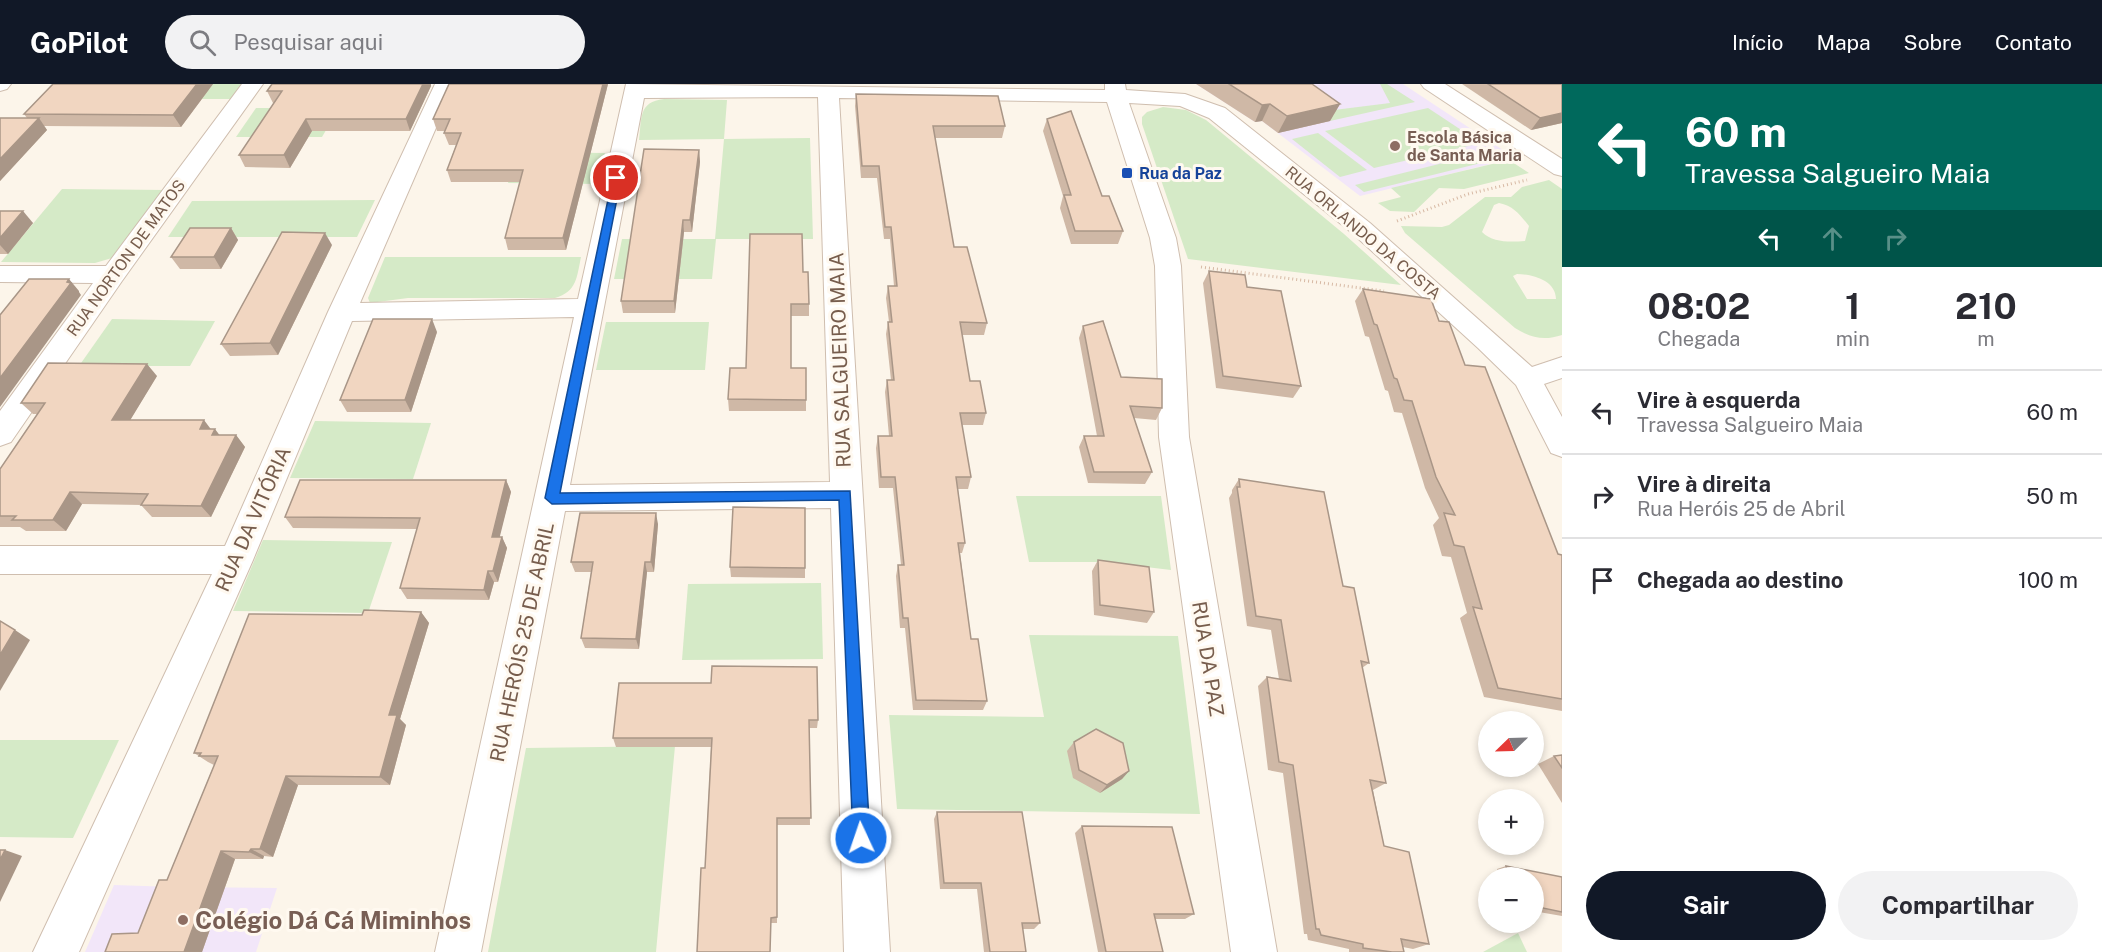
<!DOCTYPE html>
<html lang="pt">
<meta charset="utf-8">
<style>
body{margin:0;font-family:"Public Sans",sans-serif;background:#f2f2f3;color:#2b2b33;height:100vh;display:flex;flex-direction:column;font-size:22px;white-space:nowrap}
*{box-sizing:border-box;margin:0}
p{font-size:20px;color:#7c7c81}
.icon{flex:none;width:33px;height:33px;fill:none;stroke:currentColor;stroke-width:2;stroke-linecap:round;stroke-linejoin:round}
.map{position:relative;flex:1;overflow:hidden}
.panel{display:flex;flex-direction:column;background:#fff;width:540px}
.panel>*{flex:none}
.guide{background:#00695c;color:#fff;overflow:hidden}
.needle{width:39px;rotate:247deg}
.buttons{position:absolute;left:1478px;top:627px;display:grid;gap:12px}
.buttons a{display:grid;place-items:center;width:66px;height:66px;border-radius:50%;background:#fff;box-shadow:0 3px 9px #0003;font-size:30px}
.pin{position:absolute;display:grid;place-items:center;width:51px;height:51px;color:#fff;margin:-26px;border:3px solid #fff;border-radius:50%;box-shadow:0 2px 6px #0007}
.me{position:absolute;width:66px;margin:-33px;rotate:357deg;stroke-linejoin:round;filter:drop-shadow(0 0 4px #0008)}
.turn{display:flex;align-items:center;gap:21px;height:126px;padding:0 24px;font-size:27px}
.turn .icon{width:78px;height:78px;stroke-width:2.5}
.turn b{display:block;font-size:42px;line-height:51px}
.lanes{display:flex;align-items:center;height:57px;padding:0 24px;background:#0003;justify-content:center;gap:30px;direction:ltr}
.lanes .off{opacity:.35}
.eta{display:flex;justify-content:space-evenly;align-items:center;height:102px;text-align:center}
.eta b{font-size:36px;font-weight:700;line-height:42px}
.button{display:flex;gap:12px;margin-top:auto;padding:12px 24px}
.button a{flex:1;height:69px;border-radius:36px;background:#111827;color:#fff;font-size:24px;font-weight:700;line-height:69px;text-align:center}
.button a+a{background:#f2f2f3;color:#2b2b33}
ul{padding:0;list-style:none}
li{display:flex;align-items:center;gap:18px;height:84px;padding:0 24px;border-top:2px solid #e1e1e2}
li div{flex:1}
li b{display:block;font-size:22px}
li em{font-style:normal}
header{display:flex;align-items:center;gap:36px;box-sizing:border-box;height:84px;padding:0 30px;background:#111827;color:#fff}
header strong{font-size:28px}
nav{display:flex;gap:33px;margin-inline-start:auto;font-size:21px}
.search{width:420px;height:54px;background:#f2f2f3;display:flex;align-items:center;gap:15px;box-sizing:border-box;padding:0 21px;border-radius:33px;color:#7c7c81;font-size:22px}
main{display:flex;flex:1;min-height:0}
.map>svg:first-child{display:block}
</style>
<header>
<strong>GoPilot</strong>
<div class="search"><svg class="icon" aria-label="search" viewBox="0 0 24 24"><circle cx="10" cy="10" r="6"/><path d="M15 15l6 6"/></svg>Pesquisar aqui</div>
<nav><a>Início</a><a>Mapa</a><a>Sobre</a><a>Contato</a></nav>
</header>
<main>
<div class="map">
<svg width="1562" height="868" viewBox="0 0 1562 868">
<rect width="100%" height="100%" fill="#fcf5ea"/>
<g fill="#f2e6f9">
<polygon points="1196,0 1403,0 1515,74 1360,112 1262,37 1255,38"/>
<polygon points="114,801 175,803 277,804 256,868 85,868"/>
</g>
<g fill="#d5eac7" fill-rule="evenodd">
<polygon points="132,0 243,0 233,15 123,15"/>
<polygon points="1380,0 1387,0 1415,18 1330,37 1334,26 1390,19"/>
<path d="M664,15l63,1 -3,39 86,-1 3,101h-97l-4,40h-98l8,-40h93l9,-100 -85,1c3,-22 -1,-38 25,-41z"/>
<polygon points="1163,23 1186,26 1206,36 1344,150 1401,201 1188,175 1142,40 1142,33 1147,28"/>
<polygon points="256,24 339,24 322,53 236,53"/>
<polygon points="1428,24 1481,59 1374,84 1325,47"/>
<polygon points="1318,49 1367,86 1340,93 1292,55"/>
<polygon points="518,68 605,69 598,100 508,99"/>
<polygon points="1483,69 1493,76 1364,108 1355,101"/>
<polygon points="1509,76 1529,89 1464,105 1439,104 1414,128 1390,127 1378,119 1401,113 1391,104"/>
<path d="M1549,96l13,9v146c-18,6 -31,3 -47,-7l-110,-95 -4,-7 41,1 7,-2 36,-28h26l11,-10zM1499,119c15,3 21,12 30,23l-4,15c-15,1 -32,2 -43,-9l12,-27zM1517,190c15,0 39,6 39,25h-29l-14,-23z"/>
<polygon points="62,105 167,106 112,174 95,179 1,178"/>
<polygon points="375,116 357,153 168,153 192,117"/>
<path d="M385,173h196c-4,19 -4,35 -26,41h-147l-38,5 -2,-5z"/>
<polygon points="112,235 215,237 190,282 79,282"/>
<polygon points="606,238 709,238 705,286 596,286"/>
<polygon points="315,337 431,339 413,395 290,394"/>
<polygon points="1016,412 1161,412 1171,486 1104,478 1029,478"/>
<polygon points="263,456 392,458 368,529 233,527"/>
<polygon points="821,499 823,575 682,576 688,500"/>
<polygon points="1029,551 1178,552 1200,730 897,725 889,631 1044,633"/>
<polygon points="0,656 119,656 73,754 0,753"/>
<polygon points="675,662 656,868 488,868 526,664"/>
<polygon points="1518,849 1527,868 1483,868"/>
</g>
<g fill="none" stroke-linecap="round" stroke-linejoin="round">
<defs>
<g id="street">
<polygon points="0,0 11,0 7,5 0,7"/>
<polygon points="242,0 263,0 122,197 11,358 0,362 0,327 93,199 0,198 0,182 106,182"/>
<path d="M435,0h20l-95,219 218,-4 48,-215 479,6v-6h20l1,6 59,4 40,14 145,115 162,144 30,-10v21l-18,6 18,33v40l-11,-4 -35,-68 -38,-37 -126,-115 -143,-115 -29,-12 -51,-3 47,135 5,28 8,171 88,515h-46l-72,-515 -4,-171 -5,-28 -43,-136 -268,-4 51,854h-46l-13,-444 -266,3 -84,441h-46l139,-635 -222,4 -99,239 -174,392h-46l179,-378h-212v-28h225l103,-234zM818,13l12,385 -260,3 74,-387z"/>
<polygon points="1421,0 1445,0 1562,75 1562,92 1554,90 1424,4"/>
</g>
</defs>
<use href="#street" stroke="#cfbeaf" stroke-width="2"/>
<g stroke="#d7b9a4" stroke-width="3" stroke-dasharray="1 3" stroke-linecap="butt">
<polyline points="1397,137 1468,110 1527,96"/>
<polyline points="1201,183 1384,207"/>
</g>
<use href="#street" fill="#fff" fill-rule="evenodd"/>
</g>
<g fill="#cfb8a6">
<polygon points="53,0 213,0 181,43 44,42 47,46 0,97 0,34 27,34 24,30"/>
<polygon points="272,0 431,0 431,2 410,47 312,47 290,84 245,83 239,71 274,19 273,19 267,7"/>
<polygon points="608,0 566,166 508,166 505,154 520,98 451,98 447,86 456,61 449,61 444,49 445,47 437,47 433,35"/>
<polygon points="1196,0 1312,0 1340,20 1330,37 1278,49 1262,37 1255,38"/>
<polygon points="1462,0 1562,0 1562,39 1531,46"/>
<polygon points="856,10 1005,42 1002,54 935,54 954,163 987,239 984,251 962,251 970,297 986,329 983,341 962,341 971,393 968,405 958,405 965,459 962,469 960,469 971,555 987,617 983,626 913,626 905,544 900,544 896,492 898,481 901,481 893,404 879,404 876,364 878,352 889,352 885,308 887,296 891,296 886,250 888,238 889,238 886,214 888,202 894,202 890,155 884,155 877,94 861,94 855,22"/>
<polygon points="1047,35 1102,112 1123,147 1118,160 1071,160 1060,124 1063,112 1043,47"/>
<polygon points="699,66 700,78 692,148 684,148 675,229 623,229 621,217"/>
<polygon points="0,127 33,139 8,170 0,170"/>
<polygon points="231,144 238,156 221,185 180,185 171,173"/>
<polygon points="332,161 278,271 230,272 221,260"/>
<polygon points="1209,187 1247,203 1301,302 1293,314 1216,304 1203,199"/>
<polygon points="803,188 809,220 809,232 791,232 791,284 806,316 806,327 729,327 728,315 746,284"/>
<polygon points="1363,205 1439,237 1465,281 1558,470 1562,471 1562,627 1484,613 1460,534 1467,529 1451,473 1442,472 1433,441 1439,434 1425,404 1402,329 1394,328 1388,307 1385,306 1369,253 1365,252 1355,217"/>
<polygon points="1083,242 1121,293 1162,324 1156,336 1134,334 1152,388 1145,400 1088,399 1079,363 1084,352 1097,352 1079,254"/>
<polygon points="437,248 411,328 347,328 340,316"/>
<polygon points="157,292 130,336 210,345 219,351 236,351 245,363 211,433 152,433 141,421 142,421 82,420 66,447 26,447 20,443 0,443 0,385 37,330 33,330 21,319"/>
<polygon points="1239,395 1343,502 1369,579 1362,584 1386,699 1373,706 1384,762 1429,860 1413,865 1403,863 1404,868 1349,868 1349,865 1308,856 1307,850 1304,850 1283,689 1268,686 1258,602 1267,593 1279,595 1271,546 1247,542 1229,414 1232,409 1232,406"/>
<polygon points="506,396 511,408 499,453 502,453 507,464 498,498 494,498 489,516 407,515 400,504 417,445 293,444 285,433"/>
<polygon points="658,440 654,488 647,488 639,565 585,564 581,554 591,488 575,488 571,478"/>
<polygon points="1098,476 1154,528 1147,539 1094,531 1092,487"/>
<polygon points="730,483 805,484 805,494 731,493"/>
<polygon points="421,528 429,539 400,635 406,641 390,701 298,701 273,773 264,772 263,775 235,775 202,868 105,868 138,849 167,796 214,681 208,678 194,669 362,531"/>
<polygon points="619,599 818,636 817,644 809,644 810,741 777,741 777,839 771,839 705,784 711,663 616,663 613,654"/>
<polygon points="1074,658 1129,687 1122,695 1100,709 1073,694 1067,667"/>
<polygon points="1562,671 1562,719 1538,680 1554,672"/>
<polygon points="937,728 1040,839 1034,845 1022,845 1026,868 984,868 977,805 940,805 934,735"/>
<polygon points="1082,742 1194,830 1185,835 1155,835 1163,868 1098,868 1075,749"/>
<polygon points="1506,782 1562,794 1562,832 1533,827 1533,794 1500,794 1497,785"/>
</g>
<g fill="#a99687">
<polygon points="197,0 213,0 181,43 173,31"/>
<polygon points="423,0 431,0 431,2 410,47 406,35"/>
<polygon points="603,0 608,0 566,166 563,154"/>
<polygon points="1270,20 1262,37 1255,38 1262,21"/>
<polygon points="1340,20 1330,37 1278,49 1287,32"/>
<polygon points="1562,29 1562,39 1531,46 1540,34"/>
<polygon points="39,34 47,46 0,97 0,75"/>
<polygon points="306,35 312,47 290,84 284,71"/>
<polygon points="699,66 700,78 692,148 690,136"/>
<polygon points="23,127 33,139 8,170 0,161 0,154"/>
<polygon points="683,136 684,148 675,229 674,217"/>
<polygon points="231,144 238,156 221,185 214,173"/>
<polygon points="325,149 332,161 278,271 270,259"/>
<polygon points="69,195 79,207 79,208 81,211 0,323 0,294"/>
<polygon points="432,235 437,248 411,328 405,316"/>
<polygon points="147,280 157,292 123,348 112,336"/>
<polygon points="204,336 213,348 215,345 224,357 200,345"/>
<polygon points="236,351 245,363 211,433 201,422"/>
<polygon points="506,396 511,408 497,464 492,453"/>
<polygon points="70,408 82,420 66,447 53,436"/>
<polygon points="656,429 658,440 654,488 651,478"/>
<polygon points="502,453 507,464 498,498 493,487"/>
<polygon points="645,478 647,488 639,565 636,555"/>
<polygon points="488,487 494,498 489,516 484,506"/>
<polygon points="421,528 429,539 400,635 406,641 390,701 380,693 389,631"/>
<polygon points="15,546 30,556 0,607 0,571"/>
<polygon points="1129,687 1122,695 1100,709 1107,701"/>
<polygon points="286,692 298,701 273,773 260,765"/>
<polygon points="251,765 264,772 263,775 249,768"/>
<polygon points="5,766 22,772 0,818 0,776"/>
<polygon points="221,767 235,775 202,868 184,868"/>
</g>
<g fill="#f1d6c1" stroke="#a99687" stroke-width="1.5">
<polygon points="53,0 197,0 173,31 24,30"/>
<polygon points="272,0 423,0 406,35 306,35 284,71 239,71 282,7 267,7"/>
<polygon points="449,0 603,0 563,154 505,154 523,86 447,86 461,49 444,49 450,35 433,35"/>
<polygon points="1229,0 1312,0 1340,20 1287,32 1270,20 1262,21"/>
<polygon points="1488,0 1562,0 1562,29 1540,34"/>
<polygon points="856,10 998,12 1005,42 933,42 954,163 967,163 987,239 960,238 970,297 980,297 986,329 960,329 971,393 956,393 965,459 958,459 971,555 978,555 987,617 916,616 908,534 903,534 898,481 904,481 895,393 881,393 878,352 892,352 887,296 894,296 888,238 892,238 888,202 897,202 891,143 885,143 879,82 862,82"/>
<polygon points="1071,27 1102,112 1109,112 1123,147 1075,147 1064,111 1071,111 1047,35"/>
<polygon points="0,34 39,34 0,75"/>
<polygon points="644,65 699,66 690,136 683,136 674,217 621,217"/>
<polygon points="0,127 23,127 0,154"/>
<polygon points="190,144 231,144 214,173 171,173"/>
<polygon points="282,148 325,149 270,259 221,260"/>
<polygon points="750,150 802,150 803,188 808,188 809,220 791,220 791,284 806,284 806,316 728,315 730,284 746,284"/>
<polygon points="1209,187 1245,191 1247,203 1281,207 1301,302 1223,292"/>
<polygon points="29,195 69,195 67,198 71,199 0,294 0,231"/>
<polygon points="1363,205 1431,215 1439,237 1449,238 1465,281 1485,283 1558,470 1562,471 1562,615 1498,604 1473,523 1482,525 1464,463 1454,461 1444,429 1455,431 1436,393 1412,317 1404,316 1397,295 1394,294 1377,241 1374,240"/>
<polygon points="373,235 432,235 405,316 340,316"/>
<polygon points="1103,237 1121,293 1162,295 1162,324 1130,322 1152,388 1094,388 1084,352 1104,352 1083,242"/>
<polygon points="48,279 147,280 112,336 204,336 200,345 215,345 212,351 236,351 201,422 141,421 148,410 70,408 53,436 12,436 16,432 0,432 0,385 45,319 21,319"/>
<polygon points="1239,395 1324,408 1343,502 1354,504 1369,579 1361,577 1386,699 1370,696 1384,762 1409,768 1429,860 1401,855 1404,868 1392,868 1363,864 1363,860 1321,851 1319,845 1316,845 1293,681 1279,678 1267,593 1291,597 1281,536 1256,532 1237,403 1240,403"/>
<polygon points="300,396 506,396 492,453 502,453 493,487 488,487 484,506 400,504 420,434 285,433"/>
<polygon points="733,423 805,424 805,484 730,483"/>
<polygon points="580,429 656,429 651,478 645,478 636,555 581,554 593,478 571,478"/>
<polygon points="1098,476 1149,483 1154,528 1100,521"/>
<polygon points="364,526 421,528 389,631 397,631 380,693 286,692 260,765 251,765 249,768 221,767 184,868 105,868 112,850 138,849 159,796 167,796 218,672 199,672 201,669 194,669 249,530 362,531"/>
<polygon points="0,537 15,546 0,571"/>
<polygon points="712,582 817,583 818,636 809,636 811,734 777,734 777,833 771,834 770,868 697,868 701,784 705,784 712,654 613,654 619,599 711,599"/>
<polygon points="1096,645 1123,659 1129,687 1107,701 1079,686 1074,658"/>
<polygon points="1562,671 1562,684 1554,672"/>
<polygon points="937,728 1022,728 1040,839 1022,839 1026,868 990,868 981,799 944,799"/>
<polygon points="1082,742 1172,743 1194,830 1154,830 1163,868 1106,868"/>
<polygon points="0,766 5,766 0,776"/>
<polygon points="1506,782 1562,793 1562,828 1533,822 1533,794 1509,794"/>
</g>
<polygon fill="#1a73e8" stroke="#114b97" stroke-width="1.5" points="613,92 621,94 560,409 850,407 870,754 868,760 861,762 855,760 853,754 839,416 552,420 545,414"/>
<g fill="#8d6e63" stroke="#fff9f0" stroke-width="2">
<circle cx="1395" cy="62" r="6"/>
<circle cx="183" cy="836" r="6"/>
</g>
<rect fill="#1a4fb4" stroke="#fff9f0" stroke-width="2" x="1121" y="83" width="12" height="12" rx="3"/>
<g text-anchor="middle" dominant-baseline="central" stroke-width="6" stroke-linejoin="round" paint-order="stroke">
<g font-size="16" font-weight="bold" fill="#785e54" stroke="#fff9f0" text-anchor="start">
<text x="1407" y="53">Escola Básica<tspan x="1407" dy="18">de Santa Maria</tspan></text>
</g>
<g font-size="16" font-weight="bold" fill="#164399" stroke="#fff9f0" text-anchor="start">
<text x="1139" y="89">Rua da Paz</text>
</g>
<g font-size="16" fill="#775d4d" stroke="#fff9f0">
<text transform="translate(1363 149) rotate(40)">RUA ORLANDO DA COSTA</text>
<text transform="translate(126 174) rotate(-54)">RUA NORTON DE MATOS</text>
</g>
<g font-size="20" fill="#775d4d" stroke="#fff9f0">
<text transform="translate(840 276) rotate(-92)">RUA SALGUEIRO MAIA</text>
<text transform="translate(253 435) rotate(-66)">RUA DA VITÓRIA</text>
<text transform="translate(522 558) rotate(-78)">RUA HERÓIS 25 DE ABRIL</text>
<text transform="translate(1208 575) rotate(81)">RUA DA PAZ</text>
</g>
<g font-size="24" font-weight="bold" fill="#785e54" stroke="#fff9f0" text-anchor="start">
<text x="195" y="836">Colégio Dá Cá Miminhos</text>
</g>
</g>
</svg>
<div class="buttons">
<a><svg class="needle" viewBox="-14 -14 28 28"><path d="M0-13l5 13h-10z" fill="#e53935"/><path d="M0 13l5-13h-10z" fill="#7c7c81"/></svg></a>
<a>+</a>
<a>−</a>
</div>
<div class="pin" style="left:616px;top:94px;background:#d93025"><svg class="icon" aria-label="arrive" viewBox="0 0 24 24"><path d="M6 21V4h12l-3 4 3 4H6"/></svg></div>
<svg class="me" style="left:861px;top:754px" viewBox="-20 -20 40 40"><circle r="17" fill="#1a73e8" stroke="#fff" stroke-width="3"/><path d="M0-11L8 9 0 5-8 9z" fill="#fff"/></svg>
</div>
<section class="panel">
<div class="guide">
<div class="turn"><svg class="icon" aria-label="left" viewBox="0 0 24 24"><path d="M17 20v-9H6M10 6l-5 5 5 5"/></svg><div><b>60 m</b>Travessa Salgueiro Maia</div></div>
<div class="lanes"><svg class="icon" aria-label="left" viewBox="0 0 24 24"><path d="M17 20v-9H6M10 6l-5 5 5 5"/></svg><svg class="icon off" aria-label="ahead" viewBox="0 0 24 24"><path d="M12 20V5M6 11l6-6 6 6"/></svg><svg class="icon off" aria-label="right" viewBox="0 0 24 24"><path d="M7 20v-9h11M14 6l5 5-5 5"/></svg></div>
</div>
<div class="eta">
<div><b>08:02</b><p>Chegada</p></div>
<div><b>1</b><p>min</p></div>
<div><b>210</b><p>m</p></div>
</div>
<ul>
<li><svg class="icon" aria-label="left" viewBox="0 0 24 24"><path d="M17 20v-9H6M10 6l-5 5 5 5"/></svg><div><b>Vire à esquerda</b><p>Travessa Salgueiro Maia</p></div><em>60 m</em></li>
<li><svg class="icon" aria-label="right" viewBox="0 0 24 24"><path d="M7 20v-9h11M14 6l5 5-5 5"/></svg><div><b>Vire à direita</b><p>Rua Heróis 25 de Abril</p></div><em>50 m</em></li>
<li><svg class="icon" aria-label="arrive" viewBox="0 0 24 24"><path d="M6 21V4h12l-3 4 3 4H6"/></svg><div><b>Chegada ao destino</b></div><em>100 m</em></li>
</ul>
<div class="button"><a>Sair</a><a>Compartilhar</a></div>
</section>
</main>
